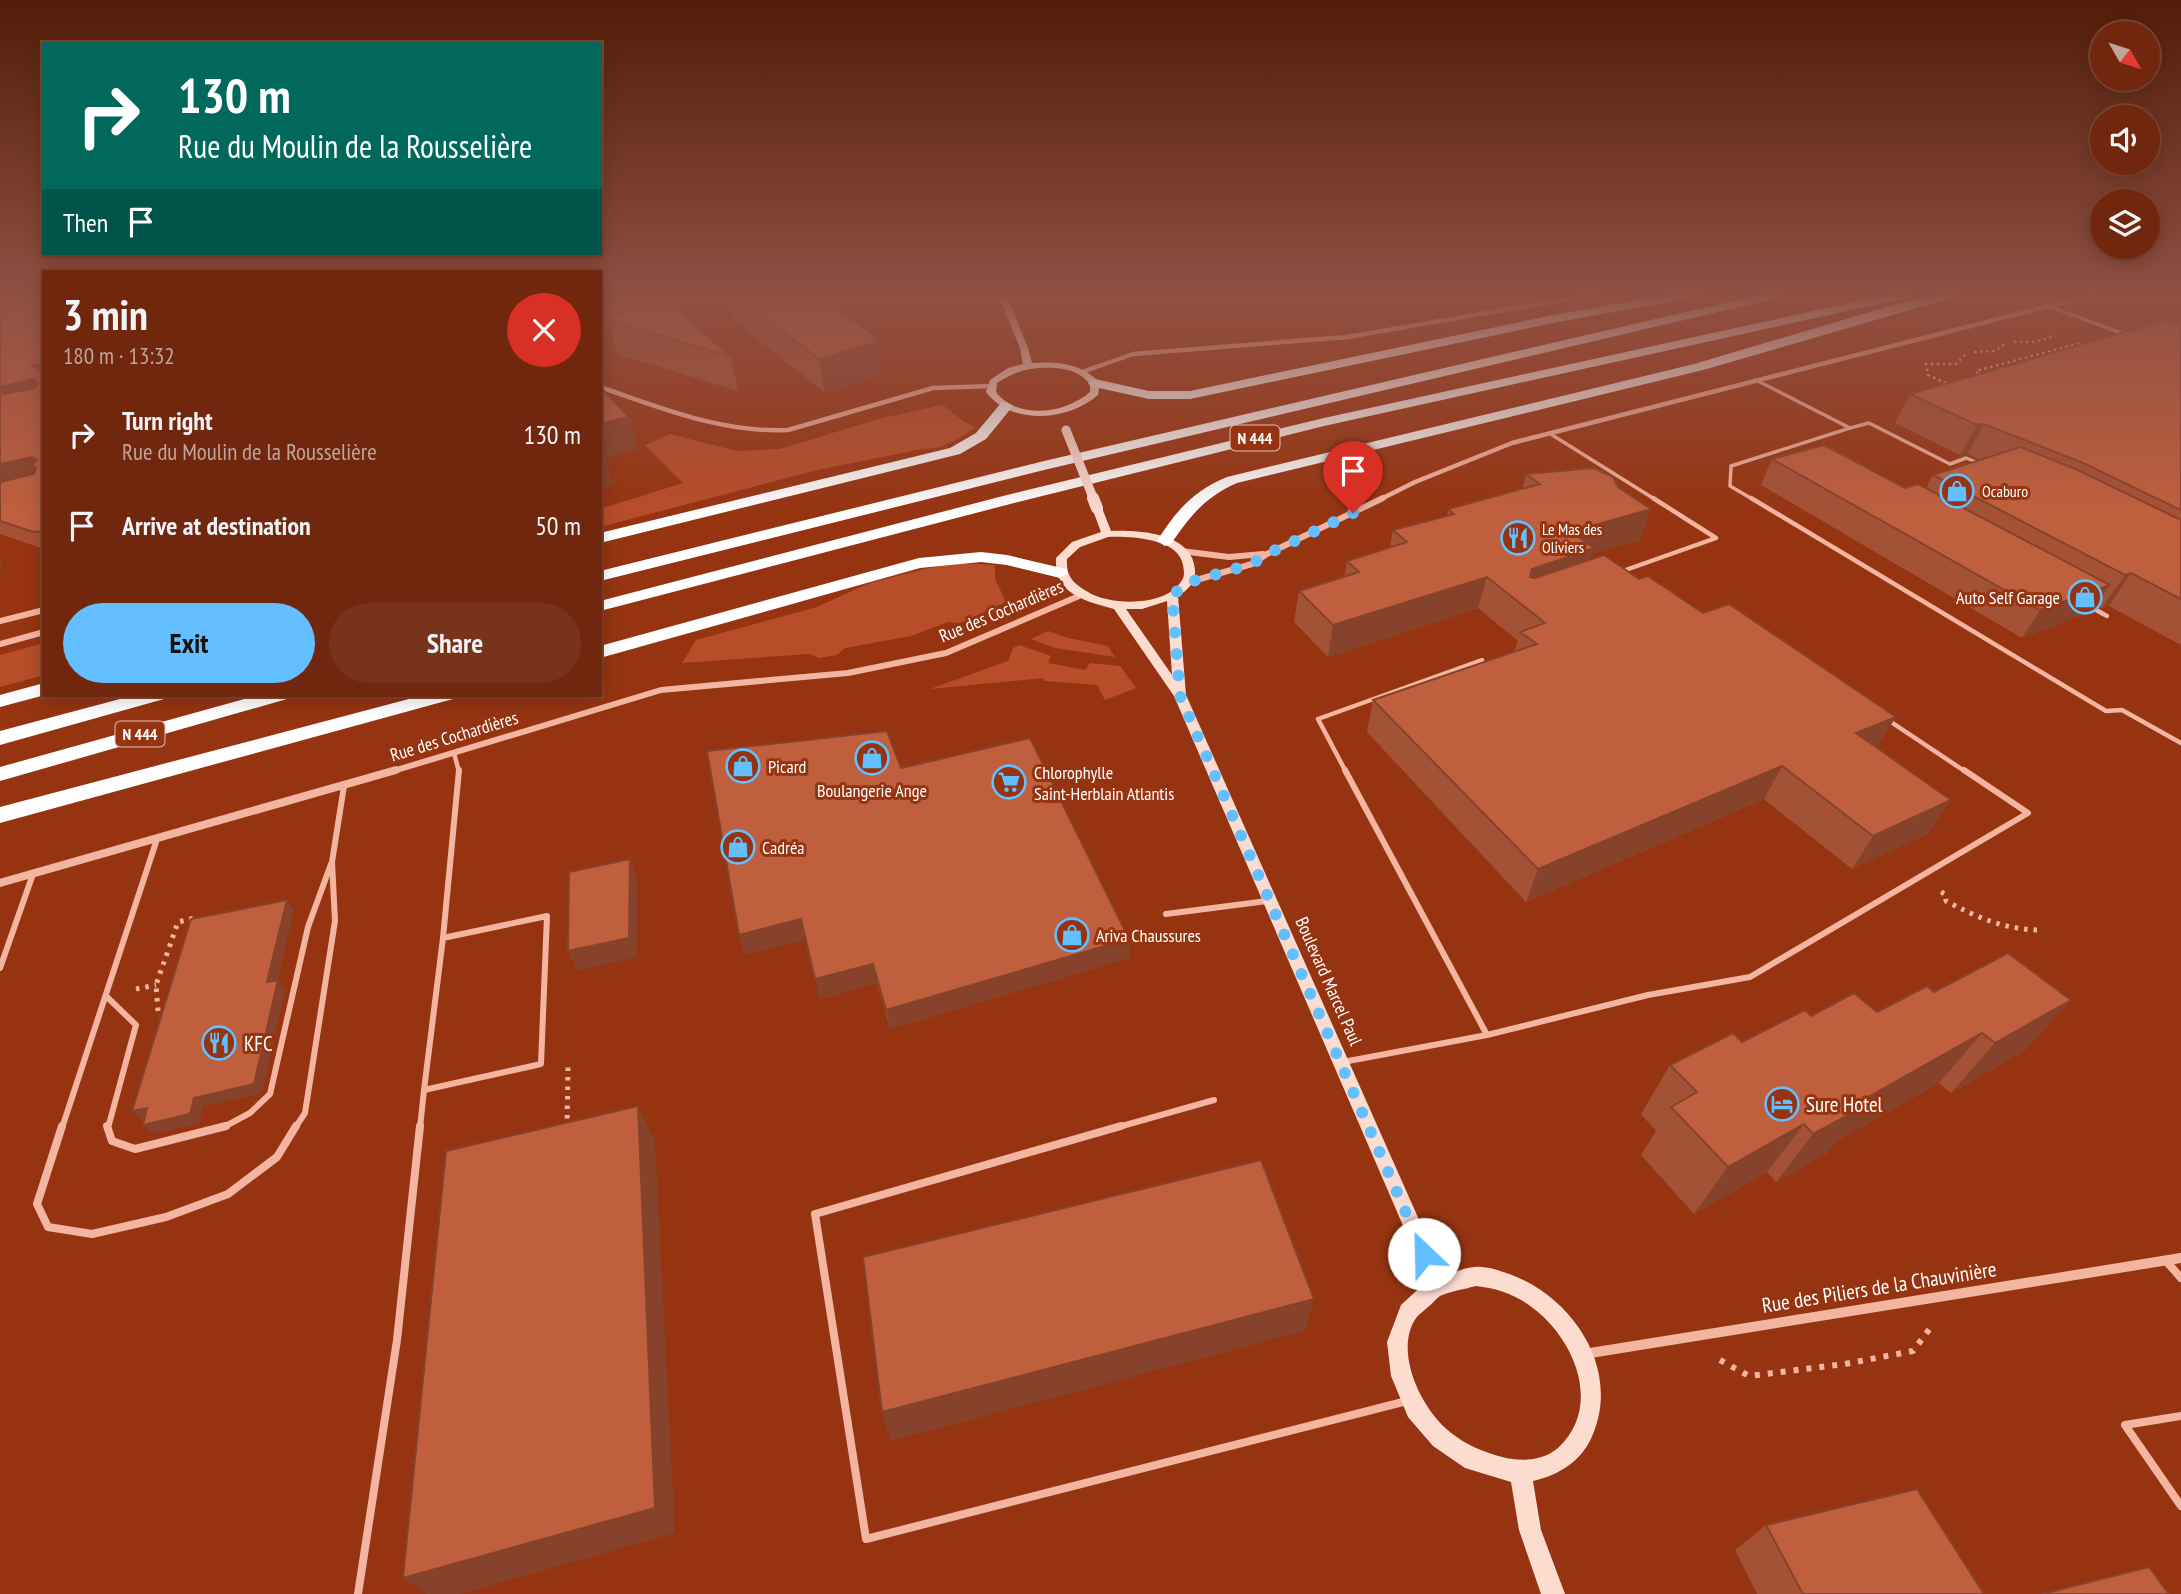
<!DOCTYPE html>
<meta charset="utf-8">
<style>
body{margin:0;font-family:"PT Sans Narrow",sans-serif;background:#78331b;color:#f1f3f6;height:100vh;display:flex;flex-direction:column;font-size:26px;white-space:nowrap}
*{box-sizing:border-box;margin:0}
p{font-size:23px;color:#c0a59d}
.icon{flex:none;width:38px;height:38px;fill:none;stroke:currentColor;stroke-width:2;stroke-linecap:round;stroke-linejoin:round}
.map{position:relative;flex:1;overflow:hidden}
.side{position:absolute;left:42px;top:270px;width:560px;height:427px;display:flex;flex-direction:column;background:#70270d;border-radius:0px;box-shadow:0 4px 18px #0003,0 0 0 2px #82442e}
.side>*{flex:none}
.hud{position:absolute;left:42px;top:42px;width:560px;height:214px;border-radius:0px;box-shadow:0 4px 18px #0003,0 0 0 2px #82442e;background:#00695c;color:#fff;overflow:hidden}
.needle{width:46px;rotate:129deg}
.buttons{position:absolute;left:2090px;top:21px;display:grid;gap:14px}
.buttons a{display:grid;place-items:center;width:70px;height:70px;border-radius:50%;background:#70270d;box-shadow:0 4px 18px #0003,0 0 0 2px #82442e;font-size:35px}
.pin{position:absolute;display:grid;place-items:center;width:60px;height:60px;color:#fff;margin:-72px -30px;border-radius:50% 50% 50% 0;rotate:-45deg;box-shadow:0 0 7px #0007}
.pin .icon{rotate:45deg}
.me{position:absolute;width:77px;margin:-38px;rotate:336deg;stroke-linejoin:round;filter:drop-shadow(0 0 5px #0008)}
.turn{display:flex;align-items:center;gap:24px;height:147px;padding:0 21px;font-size:32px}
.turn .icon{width:91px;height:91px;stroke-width:2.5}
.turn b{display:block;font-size:49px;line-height:60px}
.then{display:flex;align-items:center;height:66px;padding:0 21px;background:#0003;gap:14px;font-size:26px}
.round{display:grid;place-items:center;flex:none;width:74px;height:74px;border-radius:37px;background:#78331b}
.headline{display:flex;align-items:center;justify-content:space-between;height:119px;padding:0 21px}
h1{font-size:42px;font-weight:700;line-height:52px}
.cta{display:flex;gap:14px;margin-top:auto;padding:14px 21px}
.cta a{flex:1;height:80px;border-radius:42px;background:#63bfff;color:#111;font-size:28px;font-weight:700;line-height:80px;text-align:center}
.cta a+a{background:#78331b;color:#f1f3f6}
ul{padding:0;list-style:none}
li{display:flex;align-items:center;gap:21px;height:91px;padding:0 21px}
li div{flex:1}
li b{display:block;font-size:26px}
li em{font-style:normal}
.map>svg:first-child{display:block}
</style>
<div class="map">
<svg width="2181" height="1594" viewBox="0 0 2181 1594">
<rect width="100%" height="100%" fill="#963411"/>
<g fill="#b84d2a">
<path d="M943,405l20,16 12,6c-16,12 -33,23 -53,22l-105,21 -217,57v-18l83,-26 -38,-38 25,-11 67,17 43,-2 98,-30z"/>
<polygon points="958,563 995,565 995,579 1006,602 960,623 948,622 911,636 845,648 837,655 820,658 809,654 682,663 696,640 817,607 867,584 925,569"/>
<polygon points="1048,631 1068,638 1108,646 1115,657 1055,648 1031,639"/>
<polygon points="44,643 44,675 0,687 0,655"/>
<polygon points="1019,645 1051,656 1048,663 1085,670 1090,663 1120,666 1136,688 1105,700 1097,685 1044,681 1044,678 930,689 1008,661 1013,648"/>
</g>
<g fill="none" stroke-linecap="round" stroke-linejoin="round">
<g stroke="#f3b5a0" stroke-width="2.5" stroke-dasharray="2.5 3.5" stroke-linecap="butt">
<polyline points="2014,342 2035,342 2056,336"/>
<polyline points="1974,352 1995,351 2005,344"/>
<polyline points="1981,379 1976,371 2080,343"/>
<polyline points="1952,383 1948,384 1928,375 1926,364 1956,364 1966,354"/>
</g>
<g stroke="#f3b5a0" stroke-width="5" stroke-dasharray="3.5 6" stroke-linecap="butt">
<path d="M1941,892l4,2 1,7c32,17 60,29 96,29"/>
<polyline points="136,989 156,985"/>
<polyline points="158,1011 156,985 178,922 195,918"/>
<polyline points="567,1128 568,1067"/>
</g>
<polyline stroke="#f3b5a0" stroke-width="6" stroke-dasharray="5 8" stroke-linecap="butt" points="1720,1360 1749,1376 1845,1364 1913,1351 1931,1327"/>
<g stroke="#f3b5a0" stroke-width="3.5">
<polyline points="2048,306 2127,335"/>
<polyline points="1850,428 1869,423 1950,464 1966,458 1981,464"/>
<polyline points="1549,433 1656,500"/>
<polyline points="1754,500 1730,486 1731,466 1850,428 1756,380"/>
</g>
<g stroke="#f3b5a0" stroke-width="4.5">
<polyline points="1751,498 2106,711 2122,710 2181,743"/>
<polyline points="1620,572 1716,538 1653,498"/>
<polyline points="2089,606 2107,616"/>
<polyline points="1888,720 1966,772"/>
<polyline points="454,753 459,772"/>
<polyline points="1346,772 1318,719 1482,660"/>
</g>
<g stroke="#f3b5a0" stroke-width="6">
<polyline points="1166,914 1267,901"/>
<polygon points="547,916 541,1064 424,1090 443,938"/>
<polyline points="443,938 459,770"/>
<polyline points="0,968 33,874"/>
<polyline points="106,996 136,1025 108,1128"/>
<polyline points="1487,1035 1648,995 1750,977 2028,813 1964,770"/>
<polyline points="1343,1062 1487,1035 1345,770"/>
<polyline points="62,1128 157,839"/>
<polyline points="222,1128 250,1113 270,1094 308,927 331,864"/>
<polyline points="295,1128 305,1113 335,921 332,862 344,786"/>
<polyline points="420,1128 424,1090"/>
<polyline points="1115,1128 1214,1100"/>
</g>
<g stroke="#f3b5a0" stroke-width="8">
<polyline points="62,1126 37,1204 48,1227 92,1234 166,1217 228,1194 277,1157 296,1126"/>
<polyline points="107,1126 112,1141 135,1149 226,1126"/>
<polyline points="1121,1126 815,1214 866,1539 1407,1401"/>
<polyline points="2167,1262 2181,1278"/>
<polyline points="2181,1416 2125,1425 2181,1506"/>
<polyline points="358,1594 397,1340 420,1126"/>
</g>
<g stroke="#f3b5a0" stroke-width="4.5">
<polyline points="1082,372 1133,354 1347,337 1609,292"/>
<path d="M600,387c62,21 121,46 188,43l145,-42 58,-2"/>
<polyline points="1379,500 1415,482 1512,443 2104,292"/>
</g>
<g stroke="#f3b5a0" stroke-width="6">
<polyline points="1181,551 1229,557 1263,554"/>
<polyline points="1186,583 1252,564 1267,554 1383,498"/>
<polyline points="0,621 44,610"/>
<polyline points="0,644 44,632"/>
<polyline points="390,772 661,690 848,673 946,653 1079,596"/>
</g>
<polyline stroke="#f3b5a0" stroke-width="8" points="0,883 396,770"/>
<polyline stroke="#f3b5a0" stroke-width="10" points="1584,1354 2181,1258"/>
<g fill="#fddcd0" fill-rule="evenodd">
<path d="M997,292h8l23,56 4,15c25,-2 50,0 68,20l-2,12c-30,26 -86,31 -112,-3l4,-12 18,-12 15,-4 -3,-16zM1055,368c14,1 26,5 35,16v8c-25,22 -72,28 -94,0l1,-9c20,-13 35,-16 58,-15z"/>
<path d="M1097,505l5,3 9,23c28,-1 82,2 84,39 1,12 -7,20 -17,26l8,99 258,581c10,-3 21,-9 31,-9 12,-1 26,4 37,8 62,24 108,94 81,159 -10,26 -33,41 -60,47l8,49 24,64h-24l-22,-64 -8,-48 -46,-14 -32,-22 -25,-29 -14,-34 -3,-7 -4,-34 14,-37 26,-24 -253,-585 -60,-87c-29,-8 -60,-15 -58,-51l16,-16 29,-10 -9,-24zM1108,537c21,-1 71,1 75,28 1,5 2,11 -1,15 -14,27 -72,26 -94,12 -15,-9 -22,-15 -21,-33l13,-12zM1167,601l5,74 -46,-66h16zM1476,1286c18,2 35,7 50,17 46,30 79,101 32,145 -15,13 -37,14 -56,9 -19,-5 -36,-12 -52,-25 -28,-22 -57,-80 -34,-114 3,-4 9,-8 12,-11 4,-3 8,-8 12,-11 11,-5 25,-7 36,-10z"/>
</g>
<g fill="#fff" fill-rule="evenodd">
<polygon points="1684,292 1708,292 1702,296 1558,322 1190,399 1149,399 1090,386 1088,383 1095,379 1149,391 1190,391 1558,314"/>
<polygon points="1772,292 1792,292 1786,296 1044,470 600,581 600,571 1044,461"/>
<polygon points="1900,292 1921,292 1915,296 1324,426 1014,503 600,611 600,601 1003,496 1324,418"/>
<path d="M1951,292h21l-269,78 -466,113c-32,14 -47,33 -66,61l-6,2 -8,-5c19,-30 36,-50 70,-64l467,-113 206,-61z"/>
<polygon points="1006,402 1013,406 986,439 960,454 600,543 600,533 950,448 976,433 1001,403"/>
<polygon points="981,552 1007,555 1066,569 1068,573 1060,578 1007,565 981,562 920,568 600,658 600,646 919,558"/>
<polygon points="44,683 45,695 0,707 0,695"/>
<polygon points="135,695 167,695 164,699 0,745 0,731"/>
<polygon points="259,695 290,695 287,699 0,781 0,767"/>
<polygon points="424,695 456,695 453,699 0,823 0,807"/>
</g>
<polyline stroke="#fddcd0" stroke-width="9" points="1066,430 1094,500"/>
<polyline stroke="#fddcd0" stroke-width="12" points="1093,498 1097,508"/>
</g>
<g fill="#a45235">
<polygon points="0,292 44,292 44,549 0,534"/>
<polygon points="600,292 657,292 731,357 738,391 617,354 608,321 600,313"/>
<polygon points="727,292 811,292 878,338 882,371 881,371 881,375 825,393 733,319"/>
<polygon points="2180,316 2181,316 2181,645 2109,606 2102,608 2096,604 2090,612 2022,638 1761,485 1772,459 1905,488 1926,488 1933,475 1981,460 1968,454 1960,455 1895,423 1910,394 2175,323"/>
<polygon points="1526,474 1640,540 1592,554 1590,559 1877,748 1929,833 1852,869 1764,799 1526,902 1367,732 1373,700 1514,652 1518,641 1478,608 1328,657 1294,622 1299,591 1344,577 1347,561 1390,547 1393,530 1447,516 1448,509 1522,489"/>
<polygon points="901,768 1129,958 890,1029 877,983 820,999 806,939 745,955"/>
<polygon points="1934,992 2071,1000 2024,1051 1951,1093 1939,1083 1837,1141 1827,1153 1776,1182 1767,1172 1694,1214 1641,1155 1656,1131 1641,1114 1670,1065 1742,1042 1877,1012"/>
<polygon points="1766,1525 1984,1594 1757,1594 1735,1550"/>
</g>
<g fill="#86422b">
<polygon points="878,338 882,371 881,371 881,375 825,393 819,359"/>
<polygon points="44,364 44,383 33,366"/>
<polygon points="33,379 43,396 0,406 0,387"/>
<polygon points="629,417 638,450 605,458 613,485 600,489 600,424"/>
<polygon points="1984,424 1968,454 1960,455 1977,425"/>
<polygon points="32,457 43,474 32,465 38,475 0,485 0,464"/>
<polygon points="1651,509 1640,540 1592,554 1584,579 1522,600 1532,569 1571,532"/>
<polygon points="0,553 2,570 0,570"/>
<polygon points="2131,573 2109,606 2102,608 2125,575"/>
<polygon points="1487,577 1478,608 1328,657 1333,625"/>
<polygon points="2110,585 2090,612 2022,638 2040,610"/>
<polygon points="1896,717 1876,749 1856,733"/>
<polygon points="1782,766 1764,799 1526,902 1538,869"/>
<polygon points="1951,800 1929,833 1852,869 1873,836"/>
<polygon points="630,859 637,879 637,957 577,971 568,951"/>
<polygon points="287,900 294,910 275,992 267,982"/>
<polygon points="801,919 806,939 745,955 739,935"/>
<polygon points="1129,939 1129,958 890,1029 886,1010"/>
<polygon points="873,964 877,983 820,999 815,979"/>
<polygon points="278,980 285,990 262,1093 203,1107 199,1124 152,1134 143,1125 194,1098"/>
<polygon points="2071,1000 2024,1051 1951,1093 1995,1043"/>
<polygon points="1982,1033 1939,1083 1837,1141 1827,1153 1776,1182 1813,1134 1863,1100"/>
<polygon points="638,1106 655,1141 675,1533 460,1594 427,1594 403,1578"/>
<polygon points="147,1108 157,1117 142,1120 132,1111"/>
<polygon points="1804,1124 1767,1172 1694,1214 1728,1167"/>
<polygon points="1314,1299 1305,1331 891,1441 882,1412"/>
</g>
<g fill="#bf5f3e" stroke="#86422b" stroke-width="2">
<polygon points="0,292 44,292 44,364 33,366 44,371 44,531 33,532 0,521 0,482 34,474 36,468 32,465 37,460 32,457 0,464 0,395 35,388 38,383 33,379 0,387"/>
<polygon points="603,292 657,292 731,357 608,320 625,312"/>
<polygon points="731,292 811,292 878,338 873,339 877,342 819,359"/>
<polygon points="2166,320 2181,325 2181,510 2083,463 1984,424 1977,425 1910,394"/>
<polygon points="600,387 629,417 600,424"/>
<polygon points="1824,445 1905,488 1918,484 2110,585 2040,610 1772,459"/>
<polygon points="2020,447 2078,470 2181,520 2181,599 2131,573 2125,575 1933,475"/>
<polygon points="1594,468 1613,477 1618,487 1651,509 1571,532 1594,548 1532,569 1530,577 1535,578 1604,555 1639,579 1648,576 1703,613 1729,604 1896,717 1856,733 1951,800 1873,836 1782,766 1538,869 1373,700 1537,644 1520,632 1545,623 1487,577 1333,625 1299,591 1359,572 1347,561 1407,542 1393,530 1454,514 1448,509 1540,484 1526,474"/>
<polygon points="887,731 901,768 1030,738 1129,939 886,1010 873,964 815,979 801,919 739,935 707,751"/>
<polygon points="630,859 629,938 568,951 569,872"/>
<polygon points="287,900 267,982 278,980 254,1084 194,1098 190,1114 143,1125 147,1108 132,1111 191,919"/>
<polygon points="2008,953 2071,1000 1995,1043 1982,1033 1863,1100 1867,1105 1813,1134 1804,1124 1728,1167 1671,1107 1697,1092 1670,1065 1733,1033 1742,1042 1805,1010 1811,1016 1854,993 1877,1012 1927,986 1934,992"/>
<polygon points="638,1106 655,1508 403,1578 446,1151"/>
<polygon points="1261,1160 1314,1299 882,1412 863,1257"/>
<polygon points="1917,1489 1984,1594 1803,1594 1766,1525"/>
<polygon points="2149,1567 2169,1594 2042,1594"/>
</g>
<linearGradient id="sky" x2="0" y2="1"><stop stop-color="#521d09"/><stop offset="0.57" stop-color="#8f5043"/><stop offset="1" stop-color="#8f5043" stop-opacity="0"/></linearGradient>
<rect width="2181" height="515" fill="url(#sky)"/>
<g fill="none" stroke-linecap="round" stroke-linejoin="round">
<polyline stroke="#63bfff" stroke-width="12" stroke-dasharray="0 21.6" points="1353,513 1267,554 1252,564 1186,583 1172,596 1180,696 1424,1254"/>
</g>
<defs>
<symbol id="shop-ring" viewBox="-11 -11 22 22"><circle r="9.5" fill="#963411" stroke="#63bfff" stroke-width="1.5"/><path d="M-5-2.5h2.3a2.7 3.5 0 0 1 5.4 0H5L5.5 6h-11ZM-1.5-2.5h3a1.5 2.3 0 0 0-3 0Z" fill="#63bfff"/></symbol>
<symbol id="restaurant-ring" viewBox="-11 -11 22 22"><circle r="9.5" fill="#963411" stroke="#63bfff" stroke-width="1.5"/><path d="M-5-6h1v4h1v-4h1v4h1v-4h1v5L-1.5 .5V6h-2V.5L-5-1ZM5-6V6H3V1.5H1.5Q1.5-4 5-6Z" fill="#63bfff"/></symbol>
<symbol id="supermarket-ring" viewBox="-11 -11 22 22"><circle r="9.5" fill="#963411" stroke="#63bfff" stroke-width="1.5"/><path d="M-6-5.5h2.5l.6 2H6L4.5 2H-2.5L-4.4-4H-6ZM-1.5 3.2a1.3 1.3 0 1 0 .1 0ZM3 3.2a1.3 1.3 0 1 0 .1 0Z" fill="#63bfff"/></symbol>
<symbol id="hotel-ring" viewBox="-11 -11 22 22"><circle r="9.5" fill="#963411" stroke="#63bfff" stroke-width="1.5"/><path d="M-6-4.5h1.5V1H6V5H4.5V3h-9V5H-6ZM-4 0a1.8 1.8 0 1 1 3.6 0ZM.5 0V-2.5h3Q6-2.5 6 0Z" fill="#63bfff"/></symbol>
</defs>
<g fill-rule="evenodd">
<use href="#shop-ring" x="1938" y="472" width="38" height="38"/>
<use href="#restaurant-ring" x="1499" y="519" width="38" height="38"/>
<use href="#shop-ring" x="2066" y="578" width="38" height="38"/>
<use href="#shop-ring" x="853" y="739" width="38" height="38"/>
<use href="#shop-ring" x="724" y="747" width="38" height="38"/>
<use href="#supermarket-ring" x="990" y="763" width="38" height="38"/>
<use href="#shop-ring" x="719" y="828" width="38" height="38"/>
<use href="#shop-ring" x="1053" y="916" width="38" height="38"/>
<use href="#restaurant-ring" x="200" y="1024" width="38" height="38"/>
<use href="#hotel-ring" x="1763" y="1085" width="38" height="38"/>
</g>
<g text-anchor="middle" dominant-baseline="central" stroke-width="6" stroke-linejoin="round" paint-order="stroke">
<g fill="#963411" stroke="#e0c2b8" stroke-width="2">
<rect x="1230.5" y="425.5" width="49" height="25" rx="5"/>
<rect x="115.5" y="721.5" width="49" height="25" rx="5"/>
</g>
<g font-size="16" font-weight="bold" fill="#fff">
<text x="1255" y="438">N 444</text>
<text x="140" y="734">N 444</text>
</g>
<g font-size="16" fill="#fff" stroke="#963411" text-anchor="start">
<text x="1982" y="491">Ocaburo</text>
<text x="1542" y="529">Le Mas des<tspan x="1542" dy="18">Oliviers</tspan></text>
</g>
<g font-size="18" fill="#fff" stroke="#963411" text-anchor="start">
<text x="2060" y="597" text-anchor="end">Auto Self Garage</text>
<text x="768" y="766">Picard</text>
<text x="1034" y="772">Chlorophylle<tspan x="1034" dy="21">Saint-Herblain Atlantis</tspan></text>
<text x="872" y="790" text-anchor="middle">Boulangerie Ange</text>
<text x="762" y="847">Cadréa</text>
<text x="1096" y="935">Ariva Chaussures</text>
</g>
<g font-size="18" fill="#fff" stroke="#963411">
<text transform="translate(1001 611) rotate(-23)">Rue des Cochardières</text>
<text transform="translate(454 736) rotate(-17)">Rue des Cochardières</text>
<text transform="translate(1329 981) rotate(66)">Boulevard Marcel Paul</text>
</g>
<g font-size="21" fill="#fff" stroke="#963411" text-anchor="start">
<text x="244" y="1043">KFC</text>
<text x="1806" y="1104">Sure Hotel</text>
</g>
<g font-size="21" fill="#fff" stroke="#963411">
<text transform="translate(1879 1287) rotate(-9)">Rue des Piliers de la Chauvinière</text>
</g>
</g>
</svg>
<div class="buttons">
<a><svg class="needle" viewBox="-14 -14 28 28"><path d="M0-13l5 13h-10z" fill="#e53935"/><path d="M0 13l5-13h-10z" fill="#c0a59d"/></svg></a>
<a><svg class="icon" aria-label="sound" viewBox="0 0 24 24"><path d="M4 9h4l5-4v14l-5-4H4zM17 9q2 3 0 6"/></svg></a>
<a><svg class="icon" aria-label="layers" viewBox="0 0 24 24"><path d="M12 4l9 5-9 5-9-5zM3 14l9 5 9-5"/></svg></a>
</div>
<div class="pin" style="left:1353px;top:513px;background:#d93025"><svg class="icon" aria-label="arrive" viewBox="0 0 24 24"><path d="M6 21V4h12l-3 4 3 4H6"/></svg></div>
<svg class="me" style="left:1424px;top:1254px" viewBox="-20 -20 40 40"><circle r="19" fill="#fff"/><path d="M0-13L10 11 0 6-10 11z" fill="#63bfff"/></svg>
<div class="hud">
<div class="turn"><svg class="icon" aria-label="right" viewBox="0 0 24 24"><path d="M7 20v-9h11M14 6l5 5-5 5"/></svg><div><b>130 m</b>Rue du Moulin de la Rousselière</div></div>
<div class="then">Then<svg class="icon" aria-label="arrive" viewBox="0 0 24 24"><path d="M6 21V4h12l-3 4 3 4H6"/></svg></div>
</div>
<section class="side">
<div class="headline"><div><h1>3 min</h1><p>180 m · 13:32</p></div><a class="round" style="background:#d93025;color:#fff"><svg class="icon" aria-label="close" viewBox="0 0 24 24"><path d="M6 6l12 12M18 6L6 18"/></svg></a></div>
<ul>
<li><svg class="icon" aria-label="right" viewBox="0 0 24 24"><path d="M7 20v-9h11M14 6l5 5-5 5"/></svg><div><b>Turn right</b><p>Rue du Moulin de la Rousselière</p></div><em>130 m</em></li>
<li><svg class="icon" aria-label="arrive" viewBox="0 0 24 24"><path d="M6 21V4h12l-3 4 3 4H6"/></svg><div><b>Arrive at destination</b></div><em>50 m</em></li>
</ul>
<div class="cta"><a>Exit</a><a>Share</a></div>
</section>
</div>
